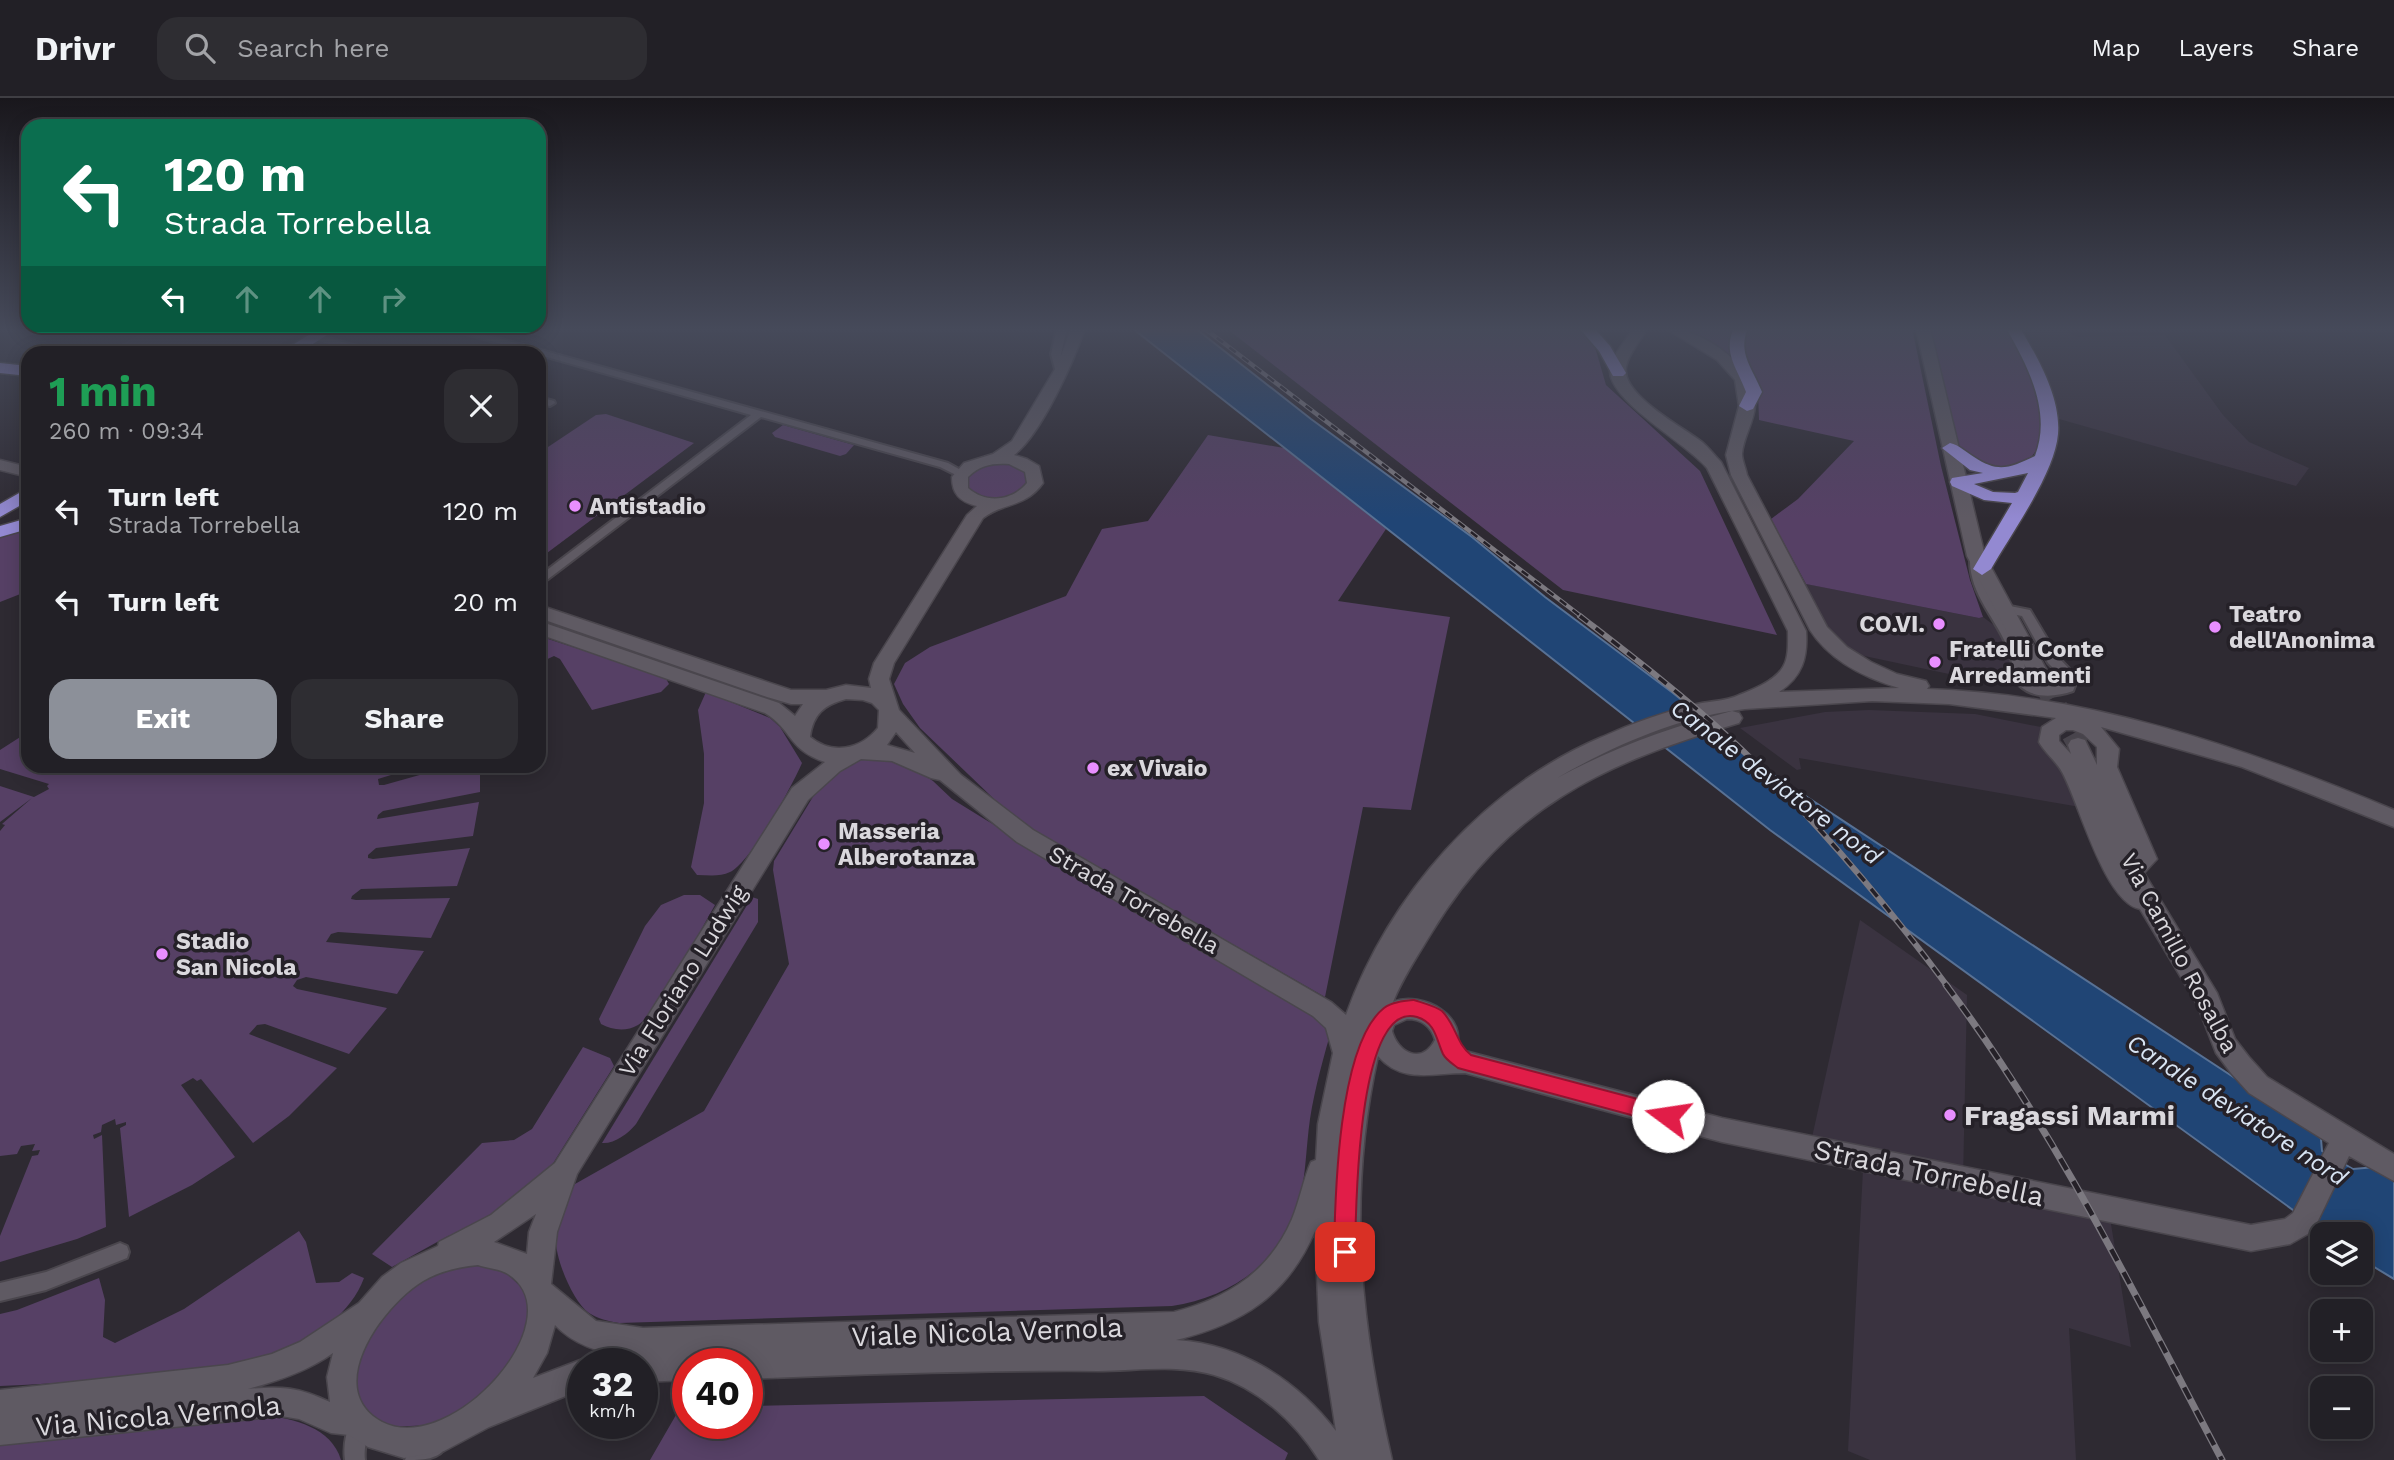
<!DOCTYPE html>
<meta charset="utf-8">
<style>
body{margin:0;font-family:"Work Sans",sans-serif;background:#2e2d32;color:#f1f3f6;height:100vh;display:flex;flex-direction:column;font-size:26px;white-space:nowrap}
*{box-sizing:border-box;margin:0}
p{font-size:23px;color:#a2a3a7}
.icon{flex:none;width:38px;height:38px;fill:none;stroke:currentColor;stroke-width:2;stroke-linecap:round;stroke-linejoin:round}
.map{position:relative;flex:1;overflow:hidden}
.side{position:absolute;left:21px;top:248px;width:525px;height:427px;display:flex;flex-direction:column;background:#222026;border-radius:21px;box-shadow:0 4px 18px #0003,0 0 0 2px #3f3e43}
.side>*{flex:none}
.top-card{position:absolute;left:21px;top:21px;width:525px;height:214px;border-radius:21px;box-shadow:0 4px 18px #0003,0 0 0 2px #3f3e43;background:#0b6e4f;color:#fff;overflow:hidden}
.fabs{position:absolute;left:2310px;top:1124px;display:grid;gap:14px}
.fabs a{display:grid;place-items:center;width:63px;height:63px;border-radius:14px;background:#222026;box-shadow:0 4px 18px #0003,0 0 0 2px #3f3e43;font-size:35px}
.speed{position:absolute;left:567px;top:1250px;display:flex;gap:14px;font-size:35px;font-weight:700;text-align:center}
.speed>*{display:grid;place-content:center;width:91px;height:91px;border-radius:50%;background:#222026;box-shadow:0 4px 18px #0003,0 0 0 2px #3f3e43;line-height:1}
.speed small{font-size:18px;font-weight:400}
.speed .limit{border:10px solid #d22;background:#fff;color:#111}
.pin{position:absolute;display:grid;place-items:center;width:60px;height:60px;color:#fff;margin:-30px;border-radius:14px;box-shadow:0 4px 10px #0006}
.me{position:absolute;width:77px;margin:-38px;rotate:284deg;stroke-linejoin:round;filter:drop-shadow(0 0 5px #0008)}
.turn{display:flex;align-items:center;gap:24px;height:147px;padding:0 28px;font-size:32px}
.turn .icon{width:91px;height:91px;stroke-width:2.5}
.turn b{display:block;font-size:49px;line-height:60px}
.lanes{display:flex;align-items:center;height:66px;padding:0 28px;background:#0003;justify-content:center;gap:35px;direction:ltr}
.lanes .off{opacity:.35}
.round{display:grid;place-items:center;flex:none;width:74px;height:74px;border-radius:21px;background:#2e2d32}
.headline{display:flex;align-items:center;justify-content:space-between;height:119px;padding:0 28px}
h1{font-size:42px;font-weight:700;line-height:52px;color:#1e9e55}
.primary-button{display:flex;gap:14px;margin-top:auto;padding:14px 28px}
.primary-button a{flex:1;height:80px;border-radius:21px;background:#8c9099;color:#fff;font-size:28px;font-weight:700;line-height:80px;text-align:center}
.primary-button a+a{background:#2e2d32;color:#f1f3f6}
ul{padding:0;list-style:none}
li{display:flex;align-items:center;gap:21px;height:91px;padding:0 28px}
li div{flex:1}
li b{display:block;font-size:26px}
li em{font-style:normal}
header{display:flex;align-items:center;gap:42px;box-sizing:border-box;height:98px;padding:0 35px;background:#222026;border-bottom:2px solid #3f3e43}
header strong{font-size:33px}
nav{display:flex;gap:38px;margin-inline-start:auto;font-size:24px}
.search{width:490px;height:63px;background:#2e2d32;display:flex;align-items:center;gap:18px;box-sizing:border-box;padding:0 24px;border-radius:21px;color:#a2a3a7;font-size:26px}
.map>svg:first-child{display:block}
</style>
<header>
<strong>Drivr</strong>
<div class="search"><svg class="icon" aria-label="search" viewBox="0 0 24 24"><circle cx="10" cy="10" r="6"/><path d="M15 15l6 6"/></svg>Search here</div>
<nav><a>Map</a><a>Layers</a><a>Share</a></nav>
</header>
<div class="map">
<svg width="2394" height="1362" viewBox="0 0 2394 1362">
<rect width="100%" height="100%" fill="#2e2a32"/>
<g fill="#3a3340">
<polygon points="153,230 310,230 263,255 104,255"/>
<polygon points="2026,230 2063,230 2077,239 2165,237 2223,317 2249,344 2309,370 2296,388 2059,321 2054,303 2028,243"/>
<polygon points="1802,485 1979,520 1983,519 1995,528 2011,558 2010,589 1855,556 1834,541"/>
<polygon points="1869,612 1975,616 2046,630 2080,709 1799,660 1801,671 1797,672 1740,630 1825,614"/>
<polygon points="1860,822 1967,897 1963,1082 1811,1044"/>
<polygon points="1863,1072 1973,1097 2110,1120 2131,1249 2069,1230 2076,1362 1870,1362 1848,1353"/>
</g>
<g fill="#564065">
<polygon points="1226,230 1574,230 1593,242 1606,287 1700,373 1777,537 1563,492"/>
<polygon points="1679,230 1737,230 1731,257 1726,256"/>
<polygon points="1748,230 1912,230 1941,368 1970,482 1983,519 1979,520 1806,486 1771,421 1798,401 1854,343 1759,322 1758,294 1741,260"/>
<path d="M1930,230h79c11,26 33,66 34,93 1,32 -23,58 -56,46 -10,-4 -19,-11 -29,-16z"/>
<polygon points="606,316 694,345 539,461 539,355 596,317"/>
<polygon points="783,327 854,347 846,356 840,358 775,339 772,335"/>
<polygon points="1208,337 1284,350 1386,431 1338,503 1450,519 1411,712 1363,709 1325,899 1017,723 920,630 903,606 894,586 905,565 930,549 1066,498 1102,431 1148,423"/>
<path d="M1004,363l24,9v18c-26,12 -39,19 -63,0 4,-24 18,-22 39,-27z"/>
<polygon points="28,430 28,493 0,504 0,438"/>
<polygon points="539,538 665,579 669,586 661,594 592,612 560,561 554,558 539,565"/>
<path d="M706,594l64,26 10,9 22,36c-10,23 -51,99 -72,109 -10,5 -22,3 -33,3l-6,-8 13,-64v-49l-6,-44z"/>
<polygon points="28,634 28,668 73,669 66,675 76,668 417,669 378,681 379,687 384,687 448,669 480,669 480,694 383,713 378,717 377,721 479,704 473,738 376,750 368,757 368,760 373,761 470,750 457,788 361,791 352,798 351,801 356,802 450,800 431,840 338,834 331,836 326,844 424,853 397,896 306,879 297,882 293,888 297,891 387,910 349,956 265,926 257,927 249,936 337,970 289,1018 253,1045 201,981 197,983 193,980 181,987 235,1059 192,1087 129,1119 120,1030 126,1027 126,1024 116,1027 115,1021 102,1027 101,1034 93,1037 94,1041 102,1037 106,1129 77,1141 0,1164 0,1138 32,1058 38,1057 40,1052 32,1053 35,1046 21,1048 17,1056 0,1058 0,733 5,727 2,726 32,700 0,724 0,688 34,699 49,691 47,688 49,686 0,671 0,652"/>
<path d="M870,658l27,1 36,24 19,18 34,21 347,204c-9,32 -18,63 -23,95 -4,28 -4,57 -11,85 -16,57 -70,94 -127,102l-553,17c-11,-2 -21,-4 -30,-10 -17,-12 -36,-59 -33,-79 2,-11 7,-21 12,-30l-4,-2 11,-18 129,-73 85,-147 -16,-94 1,-9 51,-84 24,-15z"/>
<path d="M684,797h16l15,10c-14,24 -57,108 -77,120 -12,7 -26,5 -37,-1l-2,-5 46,-93 16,-21z"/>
<path d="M752,799l6,2v23l-122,202c-8,10 -22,20 -34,19z"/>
<polygon points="583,949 610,960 614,968 552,1067 530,1097 479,1130 448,1138 392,1169 372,1156 482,1045 514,1042 532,1031"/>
<path d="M299,1133l7,11 10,41 23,-1 13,-9 12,5c-13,35 -48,60 -81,74 -33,14 -71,15 -106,19 -59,7 -117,13 -177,15v-72l17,-4 82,-32 6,22 -2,37 12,6 69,-34z"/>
<path d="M485,1167l20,7 15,14 11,18 1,22 -32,65 -67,34 -46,2 -26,-15c-4,-17 -9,-35 -5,-53 8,-37 56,-82 91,-93 11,-3 27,-1 38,-1z"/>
<polygon points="1204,1298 1288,1355 1285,1362 650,1362 680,1310 688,1310 688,1325 747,1325 747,1308"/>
<path d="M264,1317c30,4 67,12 77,45h-341v-15z"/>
</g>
<polygon fill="#204575" stroke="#587194" stroke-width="2" points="1132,230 1195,230 1311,321 1472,439 1545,499 1673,595 1775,678 2314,1032 2321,1041 2322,1053 2353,1071 2376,1069 2394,1080 2394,1181 2361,1161 2361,1136 2326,1136 1770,732"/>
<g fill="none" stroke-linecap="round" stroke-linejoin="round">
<polyline stroke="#48444c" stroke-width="17" stroke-dasharray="17 8" stroke-linecap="butt" points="21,384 28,386"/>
<polyline stroke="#48444c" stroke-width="21" stroke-dasharray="21 10" stroke-linecap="butt" points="2042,582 2078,647"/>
<defs>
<g id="street">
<polygon points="445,230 462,230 948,365 968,376 966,378 958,378 940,369 761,319 539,488 539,478 751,317"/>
<polygon points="1057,230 1067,230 1061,256 1066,275 1061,278 1056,275 1051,256"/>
<polygon points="315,236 377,254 378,256 361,256 312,241 310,239"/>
<polygon points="539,299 554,303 555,305 550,308 539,305"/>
<path d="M1976,454l6,4c-2,36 23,59 38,90 5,11 4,21 7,32 11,8 22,10 35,7l2,-6 -16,-16 -26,-47 -21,-4 -2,-3 2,-3 4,-1 25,5 28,47 20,21 -5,13c-17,6 -39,8 -53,-5 -10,-9 -6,-24 -11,-35 -13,-34 -41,-57 -39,-95z"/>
<polygon points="120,1145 127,1148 129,1154 127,1160 46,1192 0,1203 0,1185 46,1174"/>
<path d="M359,1317l7,3c5,11 -3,26 -1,42h-20c-2,-15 1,-28 7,-42z"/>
<path d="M437,1337l7,3 3,7c-7,15 -25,15 -42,15l3,-7z"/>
</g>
<g id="secondary">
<path d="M1071,230h14c-11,33 -44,107 -71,127l13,4 12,7 4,17c-18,25 -39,19 -60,35l-89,145 -5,16 10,31 62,65 72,55 298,172 15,13c43,-120 138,-228 256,-278 31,-14 63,-25 95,-33 13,-3 30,-3 42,-9 13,-5 36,-14 44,-28 6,-10 5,-24 5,-36l-81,-163c-21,-25 -95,-65 -97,-96 0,-16 16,-30 23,-44h14c-6,13 -18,24 -21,39 -5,28 57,60 76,75 7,6 13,14 19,20l85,169c2,27 -4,46 -27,61l120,-4c-34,-10 -69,-27 -89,-58l-79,-155 -5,-20 13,-49 -4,-26 -18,-20 -52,-32c36,0 92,37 90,78 -1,16 -12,32 -13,48 0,6 4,15 5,21l80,152 20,20 24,15 26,12 29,7 3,5 -2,3c162,5 319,59 467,121v17l-152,-60 -141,-40 18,22 -2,18 40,92 -13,14 73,120 18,46 14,18 18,20 127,77v27l-45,-25 -36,75 -23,13 -39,7 -529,-109 -257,-69c-32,0 -63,11 -87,-17 -31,140 -18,266 14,404h-73c-24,-38 -61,-72 -105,-85 -38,-11 -78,-4 -116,-4 -117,-1 -234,3 -351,8v-16h-14l3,-8 -37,1 3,7h-14v17l-46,2v-19h-13l3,-6c-29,-3 -57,-11 -77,-32l-8,28 -14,25 50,-19 10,4h-10v26l-94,38 -45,24 -40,7 -36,-11 -19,-12 -18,-2 -32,-14 -18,-3 -281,29v-55l228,-25 44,-11 28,-12 59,-39 23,-26 19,-14 37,-17 1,-4 52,-27 64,-52 237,-375 33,-26c-37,-12 -33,-33 -60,-49l-226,-79v-13l240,82 16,13 8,-12h-12l-24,-7 -228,-79v-13l252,85h35l20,-5 25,3 -2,-9 5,-16 93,-148 10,-9c-17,-4 -25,-12 -25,-29l12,-14 29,-9 19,-13 46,-77zM1009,366l16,8 2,11c-15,18 -41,21 -59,5v-11c12,-12 25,-14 41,-13zM846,601l17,1 9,3 7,7 -1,18c-18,22 -46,27 -68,9 3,-23 14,-32 36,-38zM1872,603l77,3 107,14 -14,9 -3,15c6,11 17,19 23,30 17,30 42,130 78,137l57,95 19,49 15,20 18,20 80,50 -36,70 -8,6 -34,6 -529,-107 -257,-67h-10c16,-34 -33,-61 -62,-49 10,-25 25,-47 39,-70 77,-126 170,-168 307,-209l3,-5 -3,-5 -7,-2c-62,16 -119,37 -175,67 58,-33 121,-61 188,-69zM2073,632l10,4 14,13v18l-12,-25 -7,-2 -7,2 -3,5 3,9 -12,-13v-6l7,-5zM896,634l19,21 -28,-8zM861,661l31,2 39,17 9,2 77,62 296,174 13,12 7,25 -15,71 -2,36 -5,2c-8,18 -11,38 -19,57 -23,53 -64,79 -118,93l-531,16 -47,-7 -45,-37 6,-52 20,-58 231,-374 32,-29zM1407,921c14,0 24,7 28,21 -13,25 -37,13 -43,-9l2,-6zM536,1116l-7,18 -2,22 -33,-12zM1315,1133l4,91 17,109c-39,-51 -95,-87 -160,-91 66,-16 111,-44 139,-109zM478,1167c9,3 22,4 30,9 69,44 -57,184 -126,148 -61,-33 1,-117 41,-141 17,-10 35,-14 55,-16zM333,1255l-6,24 3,25c-32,-15 -47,-16 -82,-13 30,-8 60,-18 85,-36z"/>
<polygon points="1916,230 1930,230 1985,458 2052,582 2049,587 2035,587 1967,458"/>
<polygon points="0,362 28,369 28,379 0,372"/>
</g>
<g id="highway">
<polygon points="320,230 338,230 297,256 278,256"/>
<polygon points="1579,230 1594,230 1610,248 1626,275 1623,278 1613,278 1599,253"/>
<path d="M1734,230h14c-11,25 5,41 14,64l-9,17 -6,2 -8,-5 7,-14c-8,-23 -24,-39 -12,-64z"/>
<path d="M2006,230h14c18,30 41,70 38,106 -3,39 -47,100 -67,135l-9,6 -9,-6 39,-66 -28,-3 -32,-14 -2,-4 2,-4 31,-5 -13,-3 -28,-22 8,-5c9,2 16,9 24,14 25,17 37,10 61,-1 17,-44 -7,-90 -29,-128zM2028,375l-10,19 -3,1 -22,-1 -19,-8z"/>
<polygon points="0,265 28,268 28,278 0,275"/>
<polygon points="28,390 28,403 0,419 0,406"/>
<polygon points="28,420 28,431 0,439 0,428"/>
</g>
</defs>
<use href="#street" stroke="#4a464d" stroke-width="4"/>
<use href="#secondary" stroke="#4a464d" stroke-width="3"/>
<use href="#highway" stroke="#4a464d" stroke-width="3"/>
<use href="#street" fill="#5f5a63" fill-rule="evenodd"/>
<use href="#secondary" fill="#5f5a63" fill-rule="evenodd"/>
<use href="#highway" fill="#9389d1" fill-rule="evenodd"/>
<defs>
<polyline id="rail-far2" points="1204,230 1582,519"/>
<path id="rail-far1" d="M1580,518c49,38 99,76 145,118 83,76 156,163 223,253"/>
<path id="rail" d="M1946,887c110,146 191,314 276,475"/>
</defs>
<use href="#rail-far2" stroke="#7c7980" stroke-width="4.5"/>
<use href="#rail-far1" stroke="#7c7980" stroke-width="6"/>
<use href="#rail" stroke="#7c7980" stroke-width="7"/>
<use href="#rail-far2" stroke="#252128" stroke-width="2.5" stroke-dasharray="8" stroke-linecap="butt"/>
<use href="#rail-far1" stroke="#252128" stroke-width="3.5" stroke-dasharray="10" stroke-linecap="butt"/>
<use href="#rail" stroke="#252128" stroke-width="4.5" stroke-dasharray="13" stroke-linecap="butt"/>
</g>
<linearGradient id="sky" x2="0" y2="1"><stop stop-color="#19171c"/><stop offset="0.55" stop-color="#464a5a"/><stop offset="1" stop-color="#464a5a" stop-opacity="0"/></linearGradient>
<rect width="2394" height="421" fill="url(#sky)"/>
<path fill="#e11d48" stroke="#92132f" stroke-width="2" d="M1414,902c9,3 21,6 28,11 14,14 14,32 29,44l197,52 7,3 3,6 -3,6 -7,3 -210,-57c-5,-4 -12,-8 -15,-14 -7,-15 -7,-31 -26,-37 -61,-18 -61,199 -62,235l-3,7 -7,3 -8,-3 -3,-7c1,-55 4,-208 50,-244 8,-6 20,-7 30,-8z"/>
<g fill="#e88eff" stroke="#252128" stroke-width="2.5">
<circle cx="575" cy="408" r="7"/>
<circle cx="1939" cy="526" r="7"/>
<circle cx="2215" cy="529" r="7"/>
<circle cx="1935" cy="564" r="7"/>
<circle cx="1093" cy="670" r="7"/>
<circle cx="824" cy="746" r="7"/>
<circle cx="162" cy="856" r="7"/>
<circle cx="1950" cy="1017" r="7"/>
</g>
<g text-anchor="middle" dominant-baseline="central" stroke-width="7" stroke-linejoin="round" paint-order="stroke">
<g font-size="23" font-weight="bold" fill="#dad8dd" stroke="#252128" text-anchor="start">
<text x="589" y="408">Antistadio</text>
<text x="2229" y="516">Teatro<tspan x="2229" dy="26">dell'Anonima</tspan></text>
<text x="1925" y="526" text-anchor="end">CO.VI.</text>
<text x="1949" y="551">Fratelli Conte<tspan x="1949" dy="26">Arredamenti</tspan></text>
<text x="1107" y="670">ex Vivaio</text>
<text x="838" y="733">Masseria<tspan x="838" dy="26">Alberotanza</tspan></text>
<text x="176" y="843">Stadio<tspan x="176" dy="26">San Nicola</tspan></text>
</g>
<g font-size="23" fill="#dad8dd" stroke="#252128">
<text transform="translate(1134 802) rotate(30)">Strada Torrebella</text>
<text transform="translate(2179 855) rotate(62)">Via Camillo Rosalba</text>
<text transform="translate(683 883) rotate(-58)">Via Floriano Ludwig</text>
</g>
<g font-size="24" font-style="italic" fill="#d8e4f3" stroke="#252128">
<text transform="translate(1776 684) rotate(37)">Canale deviatore nord</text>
<text transform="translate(2237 1012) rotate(33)">Canale deviatore nord</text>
</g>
<g font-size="28" font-weight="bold" fill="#dad8dd" stroke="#252128" text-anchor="start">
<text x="1964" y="1017">Fragassi Marmi</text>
</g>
<g font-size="28" fill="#dad8dd" stroke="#252128">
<text transform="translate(1929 1075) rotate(12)">Strada Torrebella</text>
<text transform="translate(987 1234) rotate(-2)">Viale Nicola Vernola</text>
<text transform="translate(158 1318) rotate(-5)">Via Nicola Vernola</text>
</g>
</g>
</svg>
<div class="fabs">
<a><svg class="icon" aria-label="layers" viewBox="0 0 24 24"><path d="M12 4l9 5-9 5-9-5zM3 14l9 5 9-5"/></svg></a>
<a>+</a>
<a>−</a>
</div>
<div class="speed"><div>32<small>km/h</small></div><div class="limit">40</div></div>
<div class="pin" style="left:1345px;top:1154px;background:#d93025"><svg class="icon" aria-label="arrive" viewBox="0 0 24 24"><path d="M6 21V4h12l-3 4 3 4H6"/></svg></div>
<svg class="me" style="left:1668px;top:1018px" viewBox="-20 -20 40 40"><circle r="19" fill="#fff"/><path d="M0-13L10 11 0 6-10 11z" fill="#e11d48"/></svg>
<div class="top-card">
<div class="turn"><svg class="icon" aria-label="left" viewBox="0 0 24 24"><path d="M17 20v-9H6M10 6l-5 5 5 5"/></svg><div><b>120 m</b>Strada Torrebella</div></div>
<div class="lanes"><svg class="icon" aria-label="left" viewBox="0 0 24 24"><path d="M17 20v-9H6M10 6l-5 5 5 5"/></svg><svg class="icon off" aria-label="ahead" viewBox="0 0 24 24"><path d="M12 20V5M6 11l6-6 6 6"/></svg><svg class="icon off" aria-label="ahead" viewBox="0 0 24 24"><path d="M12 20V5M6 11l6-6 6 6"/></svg><svg class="icon off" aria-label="right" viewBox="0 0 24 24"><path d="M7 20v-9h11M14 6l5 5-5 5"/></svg></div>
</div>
<section class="side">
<div class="headline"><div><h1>1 min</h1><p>260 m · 09:34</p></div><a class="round"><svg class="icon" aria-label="close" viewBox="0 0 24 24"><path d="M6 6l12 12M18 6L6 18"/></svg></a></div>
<ul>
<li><svg class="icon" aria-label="left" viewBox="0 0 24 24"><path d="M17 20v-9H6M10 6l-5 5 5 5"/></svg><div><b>Turn left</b><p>Strada Torrebella</p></div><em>120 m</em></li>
<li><svg class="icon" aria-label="left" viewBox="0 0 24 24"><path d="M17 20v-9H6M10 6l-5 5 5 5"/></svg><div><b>Turn left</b></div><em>20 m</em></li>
</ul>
<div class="primary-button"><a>Exit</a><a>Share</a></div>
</section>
</div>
